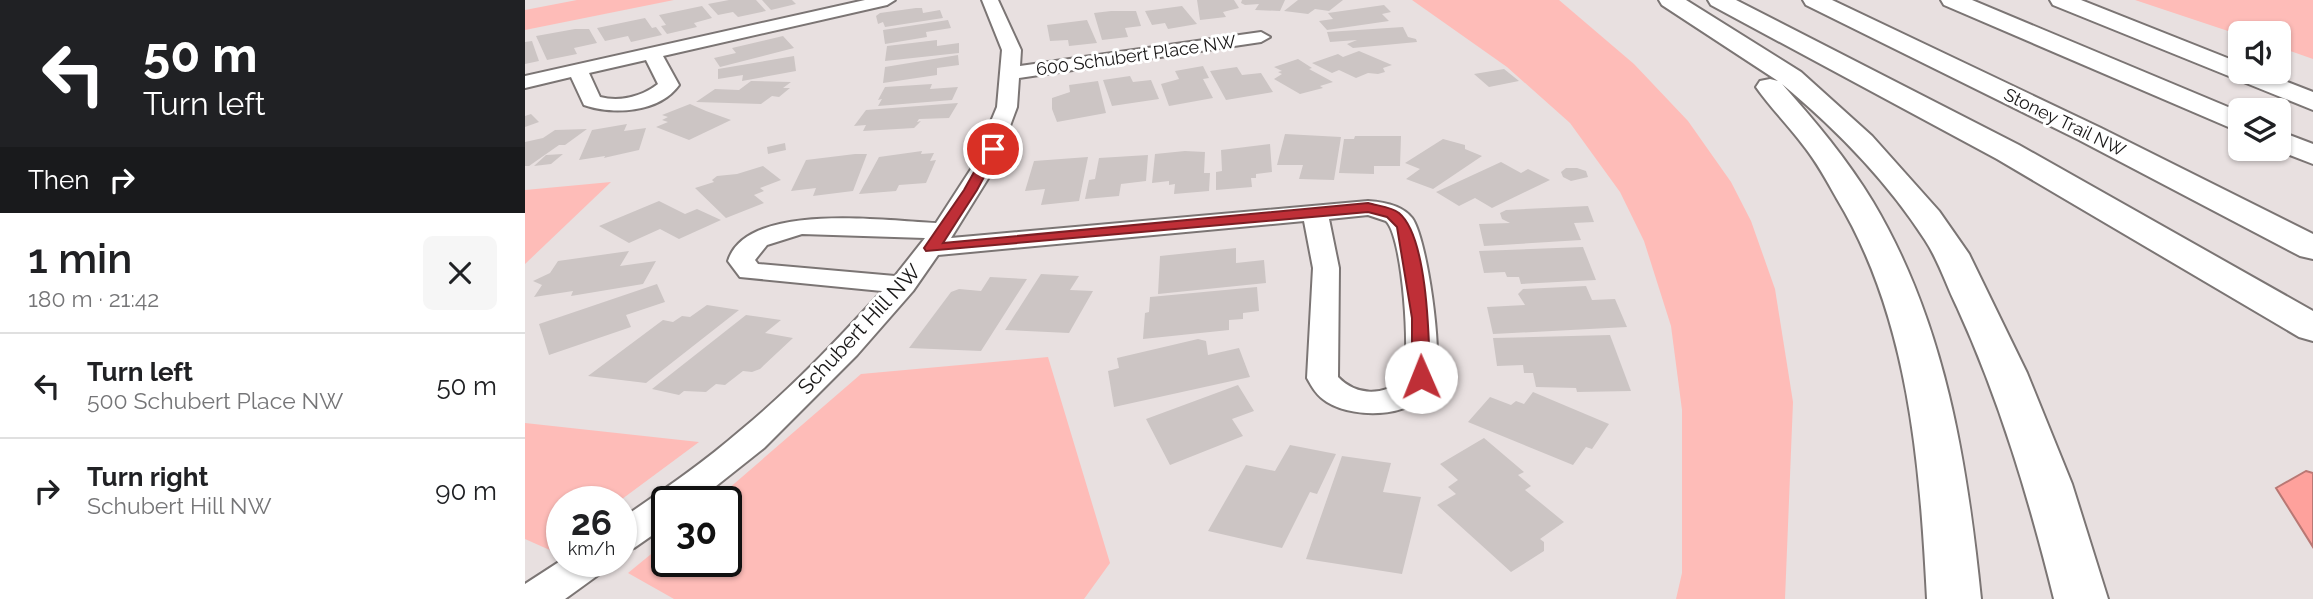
<!DOCTYPE html>
<meta charset="utf-8">
<style>
body{margin:0;font-family:Raleway,sans-serif;background:#f6f6f6;color:#202124;height:100vh;display:flex;flex-direction:column;font-size:26px;white-space:nowrap}
*{box-sizing:border-box;margin:0}
p{font-size:23px;color:#757577}
.icon{flex:none;width:38px;height:38px;fill:none;stroke:currentColor;stroke-width:2;stroke-linecap:round;stroke-linejoin:round}
.map{position:relative;flex:1;overflow:hidden}
.side{display:flex;flex-direction:column;background:#fff;width:525px}
.side>*{flex:none}
.banner{background:#202124;color:#fff;overflow:hidden}
.controls{position:absolute;left:1703px;top:21px;display:grid;gap:14px}
.controls a{display:grid;place-items:center;width:63px;height:63px;border-radius:10px;background:#fff;box-shadow:0 2px 5px #0004;font-size:35px}
.speed{position:absolute;left:21px;top:486px;display:flex;gap:14px;font-size:35px;font-weight:700;text-align:center}
.speed>*{display:grid;place-content:center;width:91px;height:91px;border-radius:50%;background:#fff;box-shadow:0 2px 5px #0004;line-height:1}
.speed small{font-size:18px;font-weight:400}
.speed .limit{border:4px solid #111;border-radius:10px;background:#fff;color:#111}
.pin{position:absolute;display:grid;place-items:center;width:60px;height:60px;color:#fff;margin:-30px;border:4px solid #fff;border-radius:50%;box-shadow:0 2px 7px #0007}
.me{position:absolute;width:77px;margin:-38px;rotate:359deg;stroke-linejoin:round;filter:drop-shadow(0 0 5px #0008)}
.turn{display:flex;align-items:center;gap:24px;height:147px;padding:0 28px;font-size:32px}
.turn .icon{width:91px;height:91px;stroke-width:2.5}
.turn b{display:block;font-size:49px;line-height:60px}
.then{display:flex;align-items:center;height:66px;padding:0 28px;background:#0003;gap:14px;font-size:26px}
.round{display:grid;place-items:center;flex:none;width:74px;height:74px;border-radius:10px;background:#f6f6f6}
.headline{display:flex;align-items:center;justify-content:space-between;height:119px;padding:0 28px}
h1{font-size:42px;font-weight:600;line-height:52px}
ul{padding:0;list-style:none}
li{display:flex;align-items:center;gap:21px;height:105px;padding:0 28px;border-top:2px solid #e0e0e0}
li div{flex:1}
li b{display:block;font-size:26px}
li em{font-style:normal}
main{display:flex;flex:1;min-height:0}
.map>svg:first-child{display:block}
</style>
<main>
<section class="side">
<div class="banner">
<div class="turn"><svg class="icon" aria-label="left" viewBox="0 0 24 24"><path d="M17 20v-9H6M10 6l-5 5 5 5"/></svg><div><b>50 m</b>Turn left</div></div>
<div class="then">Then<svg class="icon" aria-label="right" viewBox="0 0 24 24"><path d="M7 20v-9h11M14 6l5 5-5 5"/></svg></div>
</div>
<div class="headline"><div><h1>1 min</h1><p>180 m · 21:42</p></div><a class="round"><svg class="icon" aria-label="close" viewBox="0 0 24 24"><path d="M6 6l12 12M18 6L6 18"/></svg></a></div>
<ul>
<li><svg class="icon" aria-label="left" viewBox="0 0 24 24"><path d="M17 20v-9H6M10 6l-5 5 5 5"/></svg><div><b>Turn left</b><p>500 Schubert Place NW</p></div><em>50 m</em></li>
<li><svg class="icon" aria-label="right" viewBox="0 0 24 24"><path d="M7 20v-9h11M14 6l5 5-5 5"/></svg><div><b>Turn right</b><p>Schubert Hill NW</p></div><em>90 m</em></li>
</ul>
</section>
<div class="map">
<svg width="1788" height="599" viewBox="0 0 1788 599">
<rect width="100%" height="100%" fill="#e8e0e0"/>
<g fill="#febcb8">
<polygon points="52,0 149,0 0,30 0,10"/>
<polygon points="887,0 1034,0 1109,64 1163,121 1206,182 1226,221 1250,289 1268,402 1260,599 1151,599 1157,573 1157,410 1146,326 1119,241 1095,192 1045,123 982,67"/>
<polygon points="1610,0 1788,0 1788,59 1754,47 1754,33 1715,35"/>
<polygon points="86,182 0,264 0,190"/>
<polygon points="523,357 585,563 559,599 149,599 103,573 142,541 142,562 201,562 201,502 188,502 336,374"/>
<polygon points="0,423 174,442 93,502 37,502 37,544 27,551 0,539"/>
</g>
<polygon fill="#fea19c" stroke="#b97874" stroke-width="2" points="1781,471 1788,473 1788,547 1751,488"/>
<g fill="#ccc5c4">
<polygon points="204,0 231,0 241,11 213,17 208,12 193,15 183,4"/>
<polygon points="237,0 267,0 271,4 246,10"/>
<polygon points="672,0 709,0 714,8 698,12 701,17 675,20"/>
<polygon points="717,0 760,0 755,11 730,10 734,4 720,5 716,3"/>
<polygon points="773,0 818,0 804,11 790,9 783,14 759,11"/>
<polygon points="859,5 866,12 857,14 864,21 802,30 794,21 808,19 803,13"/>
<polygon points="177,6 187,18 169,23 172,27 142,34 136,26 141,25 134,15"/>
<polygon points="657,6 672,24 643,29 640,23 627,25 620,11"/>
<polygon points="391,8 397,8 398,13 415,10 418,18 360,27 358,22 353,24 351,16 355,13"/>
<polygon points="586,11 611,11 616,26 600,28 603,37 577,40 569,13"/>
<polygon points="120,18 127,28 131,27 137,35 106,42 103,36 80,41 72,28"/>
<polygon points="423,20 426,28 401,32 402,37 360,44 358,30"/>
<polygon points="562,20 572,43 544,46 543,40 525,41 522,25"/>
<polygon points="878,27 883,37 891,39 892,42 828,48 822,44 832,40 805,42 802,32"/>
<polygon points="50,29 64,29 72,43 49,48 52,54 22,60 11,36"/>
<polygon points="258,36 269,48 195,67 189,58 211,53 207,48"/>
<polygon points="412,40 412,46 434,43 434,53 360,61 362,46"/>
<polygon points="7,41 14,61 0,64 0,42"/>
<polygon points="834,51 867,65 858,68 860,72 853,74 843,73 831,78 814,70 807,73 787,63 813,54 818,57"/>
<polygon points="433,55 434,65 412,68 412,75 358,83 360,67"/>
<polygon points="269,56 271,71 217,81 218,75 193,79 193,69"/>
<polygon points="773,59 787,68 784,69 808,82 795,86 798,88 775,94 749,79 757,74 753,72 757,71 749,67"/>
<polygon points="678,66 684,78 678,79 688,98 644,106 636,84 654,79 650,71"/>
<polygon points="712,67 717,75 736,73 748,92 701,100 685,71"/>
<polygon points="979,69 994,81 964,87 949,74"/>
<polygon points="605,76 608,82 626,80 634,99 587,106 578,80"/>
<polygon points="226,81 266,82 258,88 265,88 254,97 247,96 236,104 171,102 190,89 214,90"/>
<polygon points="573,81 581,113 532,122 527,109 527,98 545,92 544,85"/>
<polygon points="407,84 405,89 433,87 427,100 353,106 357,99 353,100 360,87"/>
<polygon points="433,103 424,118 394,119 392,122 396,121 389,128 338,131 341,125 329,126 341,110"/>
<polygon points="165,104 181,111 206,120 164,140 131,127 143,122 137,120 143,117 137,115"/>
<polygon points="6,114 14,122 0,127 0,116"/>
<polygon points="102,124 99,131 121,128 114,150 83,157 79,158 80,156 54,160 67,130"/>
<polygon points="62,129 40,145 34,145 4,166 0,166 0,142 18,138 30,130"/>
<polygon points="760,134 816,137 809,180 774,179 778,165 752,165"/>
<polygon points="830,136 876,136 875,166 849,166 849,174 814,173 819,139 829,139"/>
<polygon points="918,139 940,145 940,149 957,156 908,189 881,179 895,169 880,163"/>
<polygon points="260,143 261,150 243,154 242,147"/>
<polygon points="745,144 747,172 731,174 731,178 726,178 727,187 691,190 691,172 697,171 696,150"/>
<polygon points="397,151 396,154 409,153 405,161 411,160 401,183 374,185 371,191 334,194 354,157"/>
<polygon points="660,151 680,152 679,173 685,173 684,191 649,194 650,184 644,185 644,181 627,183 630,154"/>
<polygon points="38,154 26,164 9,166 21,155"/>
<polygon points="330,154 342,154 328,191 288,196 291,188 266,191 281,160"/>
<polygon points="623,155 621,181 596,184 594,196 560,199 564,180 570,179 574,158"/>
<polygon points="563,157 554,201 516,205 520,189 500,191 509,161"/>
<polygon points="976,162 996,173 1003,169 1025,180 967,208 950,198 934,206 911,192"/>
<polygon points="238,166 256,180 235,188 239,191 229,195 239,203 201,218 170,188 189,182 187,180 192,176 212,174"/>
<polygon points="1041,168 1052,168 1061,171 1063,177 1046,181 1038,177 1036,172"/>
<polygon points="134,201 160,214 172,209 196,220 154,239 135,229 104,243 74,226"/>
<polygon points="1063,206 1069,222 1049,223 1056,240 959,246 954,224 985,223 977,219 975,213 981,210"/>
<polygon points="1058,247 1071,280 996,284 994,277 982,277 980,272 959,273 954,251"/>
<polygon points="711,248 711,263 739,260 741,283 633,294 635,256"/>
<polygon points="104,251 95,266 131,261 118,284 46,296 48,291 9,297 17,285 8,281 25,273 33,261"/>
<polygon points="516,274 554,276 545,290 568,291 544,333 480,330"/>
<polygon points="465,277 502,279 456,351 384,348 426,292 434,289 456,291"/>
<polygon points="132,284 140,302 101,315 106,327 24,355 14,324"/>
<polygon points="1061,286 1067,300 1090,299 1102,327 968,334 962,307 1000,305 993,294 998,289"/>
<polygon points="732,287 734,311 718,313 718,319 704,320 704,330 618,339 620,313 624,312 625,297"/>
<polygon points="182,305 214,310 121,383 63,376 138,320 148,322 157,316 165,317"/>
<polygon points="221,315 256,320 240,333 268,338 235,369 227,372 218,371 200,385 191,384 181,392 159,391 154,395 127,389"/>
<polygon points="1085,335 1106,391 1052,392 1051,388 1011,387 1008,373 999,373 998,365 972,366 968,338"/>
<polygon points="673,339 681,341 683,355 714,348 725,377 589,407 583,371 594,368 592,358"/>
<polygon points="713,385 729,411 707,419 718,436 645,465 621,419"/>
<polygon points="1008,392 1084,424 1067,449 1061,447 1048,465 943,422 965,397 986,405 991,401 999,404"/>
<polygon points="959,438 999,472 993,475 1006,486 1000,490 1039,522 1015,539 1019,542 1019,551 986,572 912,505 931,494 923,487 933,480 915,464"/>
<polygon points="765,445 811,454 792,494 785,492 757,548 683,531 721,465 750,471"/>
<polygon points="817,456 866,463 858,492 896,497 877,574 781,559"/>
</g>
<g fill="none" stroke-linecap="round" stroke-linejoin="round">
<defs>
<g id="street">
<path d="M340,0h30l-8,5 -224,51 16,29c-20,28 -66,30 -95,20l-13,-28 -46,11v-12zM121,60l12,24c-17,13 -38,18 -58,13l-11,-24z"/>
<path d="M457,0h16l23,50 -1,16 241,-34 9,5 -9,5 -242,36 -2,29 -23,62 -43,69 417,-37c15,1 34,4 44,17 15,20 31,137 23,161 -13,40 -79,41 -108,23 -10,-6 -15,-15 -20,-24l6,-110 -9,-47 -366,34 -25,36 -56,64 -93,93 -68,54h-29v23l-33,23 -13,5v-34c41,-28 82,-56 120,-89 51,-42 96,-90 141,-139l-142,-14 -12,-16c18,-60 159,-40 208,-38l35,-54 26,-62 5,-57zM843,215l18,6c17,15 25,136 17,159 -20,16 -47,16 -65,-3l1,-109 -10,-49zM277,234l123,4 -30,38 -137,-12 -3,-4 12,-15z"/>
<polygon points="37,560 37,562 82,562 76,573 40,599 0,599 0,584"/>
</g>
<g id="highway">
<path d="M1134,0h27l115,72 71,64 67,75 30,43 58,119 45,111 36,115h-54c-25,-100 -54,-198 -97,-292 -11,-22 -18,-46 -32,-67 -38,-59 -89,-111 -143,-156 33,37 65,75 91,118 72,121 94,259 108,397h-54c-7,-135 -18,-281 -90,-400 -10,-18 -21,-38 -34,-54 -15,-20 -33,-38 -47,-58l4,-6 10,-2 8,2 -116,-76z"/>
<polygon points="1183,0 1211,0 1494,145 1788,311 1788,341 1774,337 1472,159 1186,5"/>
<polygon points="1278,0 1307,0 1576,128 1788,234 1788,259 1775,256 1554,140 1281,5"/>
<polygon points="1416,0 1447,0 1715,112 1715,132 1419,5"/>
<polygon points="1525,0 1556,0 1715,63 1715,72 1737,72 1788,92 1788,110 1528,5"/>
<polygon points="1754,131 1788,144 1788,164 1749,149 1754,149"/>
</g>
</defs>
<use href="#street" stroke="#7b7574" stroke-width="4"/>
<use href="#highway" stroke="#7b7574" stroke-width="4"/>
<use href="#street" fill="#fff" fill-rule="evenodd"/>
<use href="#highway" fill="#fff" fill-rule="evenodd"/>
</g>
<path fill="#bf2f37" stroke="#7c1f24" stroke-width="2" d="M468,145l6,4 -22,41 -34,53 425,-40c10,3 24,4 31,10 29,24 30,127 31,164l-9,6 -9,-6v-59l-15,-91 -10,-10 -19,-5 -442,39 -2,-3 40,-58 23,-41z"/>
<g text-anchor="middle" dominant-baseline="central" stroke-width="6" stroke-linejoin="round" paint-order="stroke">
<g font-size="18" fill="#191717" stroke="#fff">
<text transform="translate(611 55) rotate(-8)">600 Schubert Place NW</text>
<text transform="translate(1540 122) rotate(26)">Stoney Trail NW</text>
</g>
<g font-size="21" fill="#191717" stroke="#fff">
<text transform="translate(334 329) rotate(-47)">Schubert Hill NW</text>
</g>
</g>
</svg>
<div class="controls">
<a><svg class="icon" aria-label="sound" viewBox="0 0 24 24"><path d="M4 9h4l5-4v14l-5-4H4zM17 9q2 3 0 6"/></svg></a>
<a><svg class="icon" aria-label="layers" viewBox="0 0 24 24"><path d="M12 4l9 5-9 5-9-5zM3 14l9 5 9-5"/></svg></a>
</div>
<div class="speed"><div>26<small>km/h</small></div><div class="limit">30</div></div>
<div class="pin" style="left:468px;top:149px;background:#d93025"><svg class="icon" aria-label="arrive" viewBox="0 0 24 24"><path d="M6 21V4h12l-3 4 3 4H6"/></svg></div>
<svg class="me" style="left:896px;top:377px" viewBox="-20 -20 40 40"><circle r="19" fill="#fff"/><path d="M0-13L10 11 0 6-10 11z" fill="#bf2f37"/></svg>
</div>
</main>
